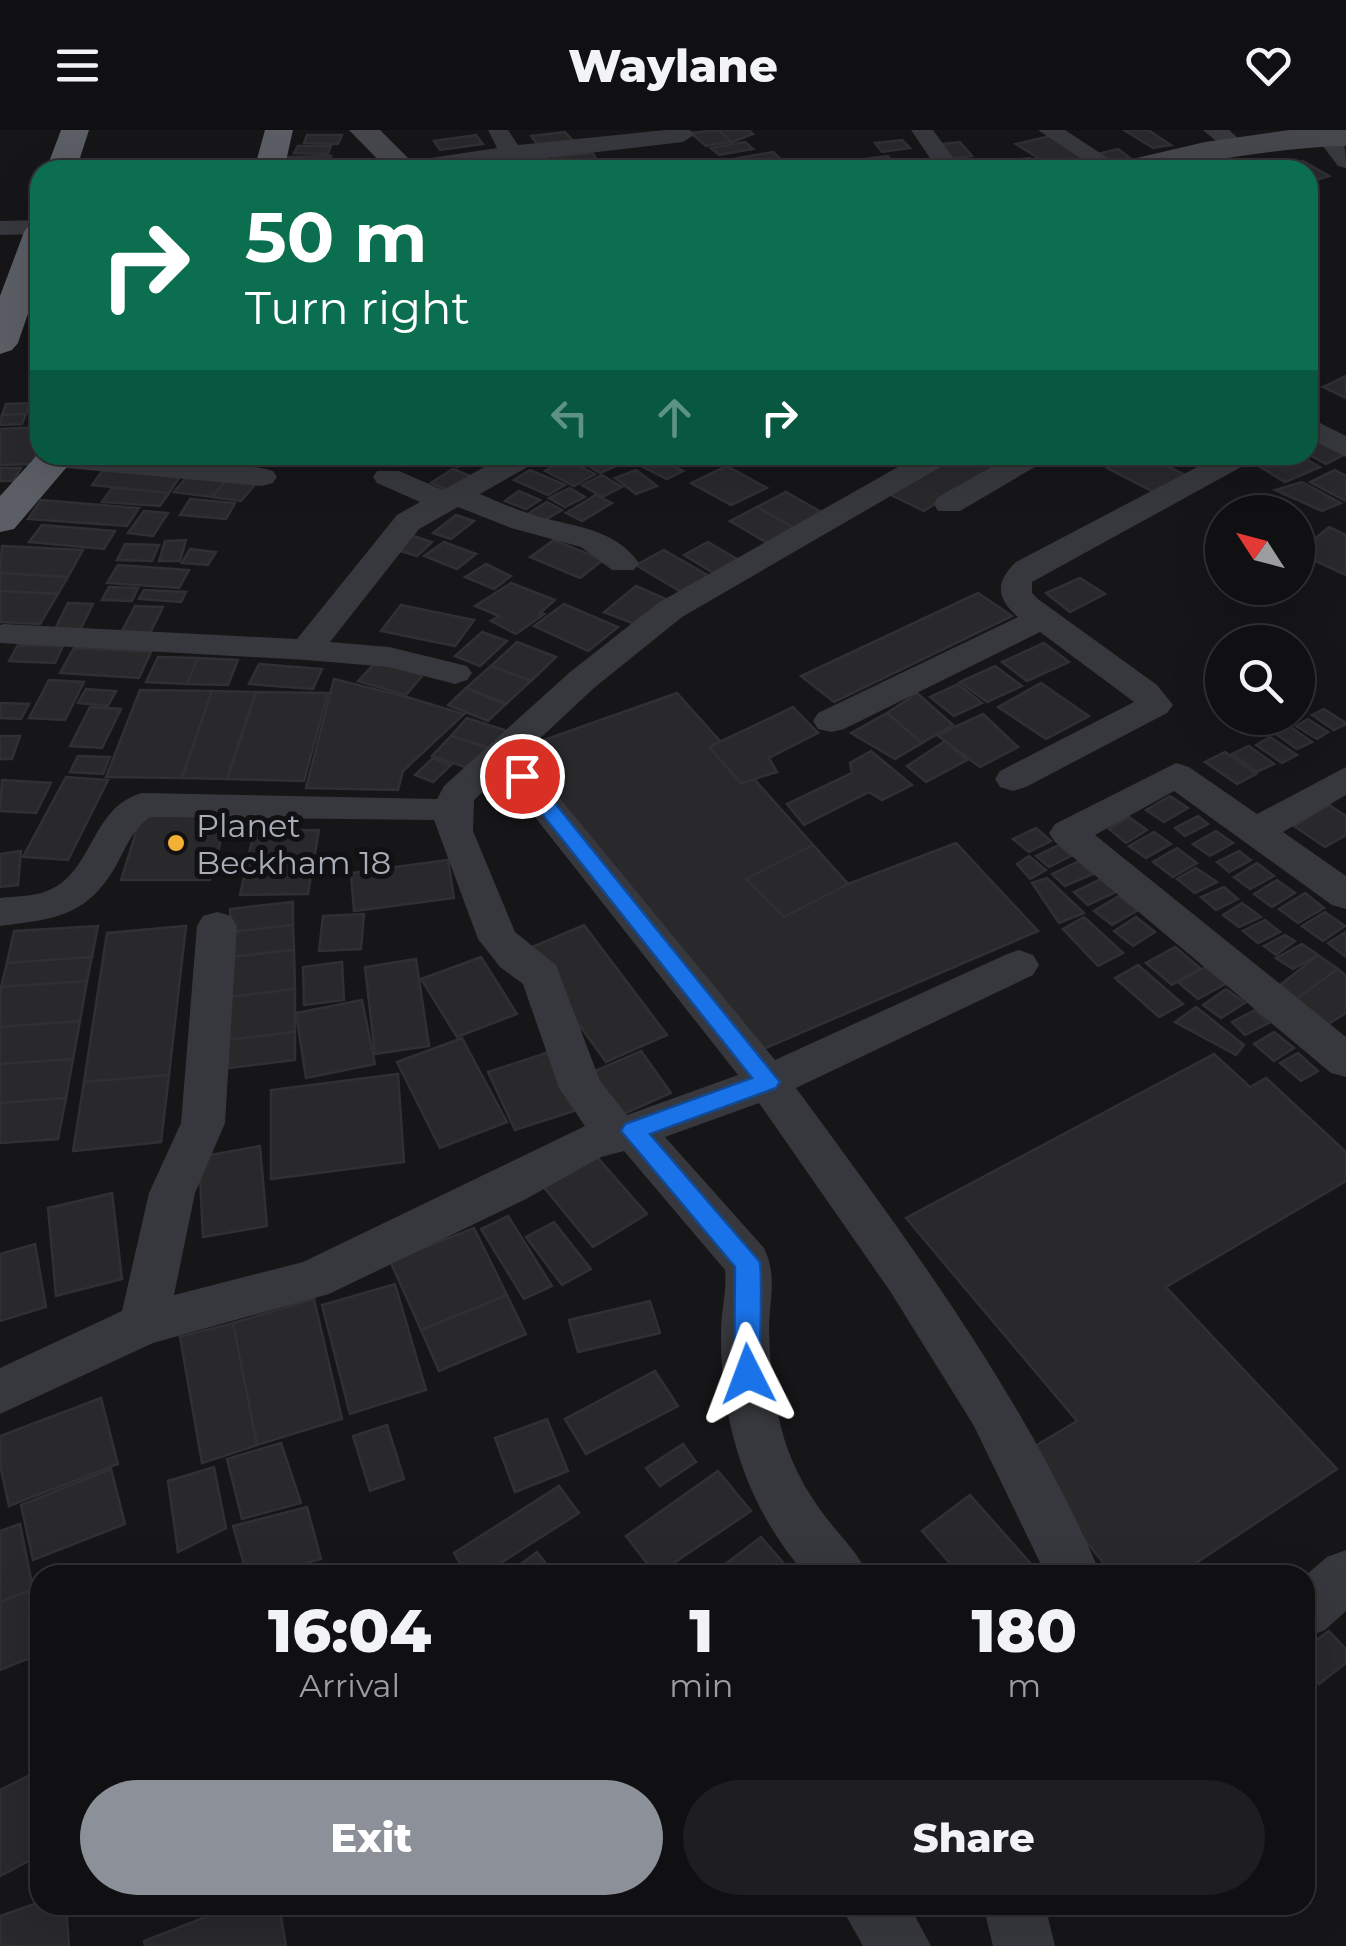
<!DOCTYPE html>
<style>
body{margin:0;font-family:Montserrat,sans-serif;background:#1e1e20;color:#f1f3f6;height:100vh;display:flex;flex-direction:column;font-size:38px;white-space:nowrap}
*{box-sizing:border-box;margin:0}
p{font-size:32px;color:#9c9d9f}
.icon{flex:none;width:55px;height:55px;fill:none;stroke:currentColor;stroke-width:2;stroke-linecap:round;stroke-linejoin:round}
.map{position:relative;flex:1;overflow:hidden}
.details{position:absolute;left:30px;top:1435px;width:1285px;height:350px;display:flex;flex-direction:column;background:#101012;border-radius:30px;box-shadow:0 10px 40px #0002,0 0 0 2px #303032}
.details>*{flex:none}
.hud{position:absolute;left:30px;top:30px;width:1288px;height:305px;border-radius:30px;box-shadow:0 10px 40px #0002,0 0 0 2px #303032;background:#0b6e4f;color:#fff;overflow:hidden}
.needle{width:65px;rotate:306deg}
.fabs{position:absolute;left:1205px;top:365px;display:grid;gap:20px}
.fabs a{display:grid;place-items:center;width:110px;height:110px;border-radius:50%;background:#101012;box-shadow:0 10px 40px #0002,0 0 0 2px #303032;font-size:50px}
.pin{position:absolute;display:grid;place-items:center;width:85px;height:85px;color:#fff;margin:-42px;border:5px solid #fff;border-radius:50%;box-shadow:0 2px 10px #0007}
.me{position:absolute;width:110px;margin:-55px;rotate:357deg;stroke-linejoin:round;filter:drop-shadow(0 0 8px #0008)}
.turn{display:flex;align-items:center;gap:35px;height:210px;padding:0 50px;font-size:45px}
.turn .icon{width:130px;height:130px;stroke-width:2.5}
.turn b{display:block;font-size:70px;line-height:85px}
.lanes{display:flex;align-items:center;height:95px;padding:0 50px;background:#0003;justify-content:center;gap:50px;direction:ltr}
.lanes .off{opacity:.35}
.eta{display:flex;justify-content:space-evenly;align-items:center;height:170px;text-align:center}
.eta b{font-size:60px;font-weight:800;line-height:70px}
.cta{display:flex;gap:20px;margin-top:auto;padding:20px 50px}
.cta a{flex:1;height:115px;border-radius:60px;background:#8c9099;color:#fff;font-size:40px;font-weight:800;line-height:115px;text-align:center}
.cta a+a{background:#1e1e20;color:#f1f3f6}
header{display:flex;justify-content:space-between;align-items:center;height:130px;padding:0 50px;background:#101012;font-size:45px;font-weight:800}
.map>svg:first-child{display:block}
</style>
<header><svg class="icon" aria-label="menu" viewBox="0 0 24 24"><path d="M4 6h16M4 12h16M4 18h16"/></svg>Waylane<svg class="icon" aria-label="heart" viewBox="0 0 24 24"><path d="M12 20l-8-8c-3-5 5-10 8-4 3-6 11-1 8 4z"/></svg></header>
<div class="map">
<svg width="1346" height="1816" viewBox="0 0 1346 1816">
<rect width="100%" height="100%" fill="#161618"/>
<g fill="#29292c" stroke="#303034" stroke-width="2.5">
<polygon points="718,0 732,12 706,16 691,3"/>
<polygon points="718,0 749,0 753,4 732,12"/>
<polygon points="1124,0 1148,0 1171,15 1153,18"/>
<polygon points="565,2 575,13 540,18 531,6"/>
<polygon points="307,5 342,5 338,14 304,13"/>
<polygon points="476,5 483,14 440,20 434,11"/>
<polygon points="1050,6 1087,28 1052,37 1016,14"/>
<polygon points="902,10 910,18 882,22 875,13"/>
<polygon points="745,12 753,19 719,25 711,18"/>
<polygon points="960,12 972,26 946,29 934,15"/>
<polygon points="298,16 331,16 328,24 294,23"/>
<polygon points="1118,19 1134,31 1114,35 1094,25"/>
<polygon points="773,22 785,33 745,40 733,29"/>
<polygon points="593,23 598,33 557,37 553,27"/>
<polygon points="331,26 328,35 285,36 288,27"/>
<polygon points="888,26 899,40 864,40 856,30"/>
<polygon points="1030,28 1041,40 991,40 984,33"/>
<polygon points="1303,31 1329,46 1308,52 1308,40 1292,40 1284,34"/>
<polygon points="1346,246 1346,268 1323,257"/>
<polygon points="30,273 26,284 2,285 6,274"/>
<polygon points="26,284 22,294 0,295 2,285"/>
<polygon points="40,297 40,312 32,334 0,335 0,299"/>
<polygon points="1308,305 1345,324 1326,334 1308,324"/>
<polygon points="173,325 203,325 227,328 216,342 164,335"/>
<polygon points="239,325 262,325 252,345 229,343"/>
<polygon points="462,325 470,329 457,337 436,326"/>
<polygon points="580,325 605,325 620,334 600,343 575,327"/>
<polygon points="945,325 996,325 1006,329 924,381 885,362"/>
<polygon points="1132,325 1146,325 1185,345 1154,362 1107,338"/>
<polygon points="1258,325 1298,325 1320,337 1285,352 1247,329"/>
<polygon points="657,327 683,341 667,349 641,336"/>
<polygon points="566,329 595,344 574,356 545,341"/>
<polygon points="106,336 182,344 169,363 92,355"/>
<polygon points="727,336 767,358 731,375 691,353"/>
<polygon points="0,338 21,338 13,351 0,351"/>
<polygon points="453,339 475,348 452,362 431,353"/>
<polygon points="530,340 565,355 548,365 514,350"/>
<polygon points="636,340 657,356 636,364 615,348"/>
<polygon points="1335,340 1346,346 1346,371 1310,352"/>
<polygon points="190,343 228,348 212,367 174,362"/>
<polygon points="602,345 622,357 602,367 582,355"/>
<polygon points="228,348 257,352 241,371 212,367"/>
<polygon points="1302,352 1341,373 1322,381 1275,360"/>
<polygon points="112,358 169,363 160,376 102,372"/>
<polygon points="570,358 585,367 565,377 549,368"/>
<polygon points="519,361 540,370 526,379 505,371"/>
<polygon points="786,362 832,388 803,403 757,377"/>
<polygon points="596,365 612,373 582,391 566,383"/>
<polygon points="190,369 235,373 226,389 180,385"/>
<polygon points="41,370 139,378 127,396 28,389"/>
<polygon points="547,372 562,380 536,395 521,388"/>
<polygon points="757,377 803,403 776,418 730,391"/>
<polygon points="144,381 168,383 153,406 128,403"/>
<polygon points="456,385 474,391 451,409 433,403"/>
<polygon points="42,395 115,401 104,419 29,412"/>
<polygon points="1329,397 1346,405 1346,445 1298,423"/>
<polygon points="410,405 432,412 417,426 394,419"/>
<polygon points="186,410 180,431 159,431 165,411"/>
<polygon points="554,410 603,430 580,448 530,427"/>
<polygon points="444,412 476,424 457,439 424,426"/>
<polygon points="708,412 744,433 720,447 684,425"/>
<polygon points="125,414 159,415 152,431 117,430"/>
<polygon points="2,416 83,420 68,447 0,443"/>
<polygon points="190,419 216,422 208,435 182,433"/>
<polygon points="664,420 716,450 688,466 636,435"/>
<polygon points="486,434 511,446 494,459 465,447"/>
<polygon points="118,435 189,440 179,458 107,453"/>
<polygon points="0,443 68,447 58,464 0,461"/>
<polygon points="1080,448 1105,464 1070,482 1046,463"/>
<polygon points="511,453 555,470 540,483 544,484 516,504 491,491 499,486 475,476"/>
<polygon points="636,456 666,469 637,495 604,482"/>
<polygon points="109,457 138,458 132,471 102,470"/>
<polygon points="144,460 186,462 181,472 139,469"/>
<polygon points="0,461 58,464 40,494 0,492"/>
<polygon points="978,463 1012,486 834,572 801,546"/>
<polygon points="68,473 93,474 78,504 53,503"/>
<polygon points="564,474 618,497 588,521 534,496"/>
<polygon points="401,475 474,490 455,516 381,501"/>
<polygon points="135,476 163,477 150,503 122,501"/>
<polygon points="482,502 507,511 480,536 455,526"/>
<polygon points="517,512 556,527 531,551 491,536"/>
<polygon points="1044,513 1069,532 1027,551 1002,532"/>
<polygon points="18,515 63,516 55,533 9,531"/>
<polygon points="74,518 151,522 139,548 60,543"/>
<polygon points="158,527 198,528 187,554 146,552"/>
<polygon points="198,528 238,530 228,555 187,554"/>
<polygon points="376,532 423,545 406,565 358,551"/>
<polygon points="259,534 322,539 313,559 249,554"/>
<polygon points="491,536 531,551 506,574 466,558"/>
<polygon points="995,536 1022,556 987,572 960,552"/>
<polygon points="334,549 410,568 464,584 403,641 398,660 306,658"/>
<polygon points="49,550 84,552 65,590 29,588"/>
<polygon points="1041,553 1089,586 1046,609 998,577"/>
<polygon points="958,554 982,573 954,586 930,567"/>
<polygon points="466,558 506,574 488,591 448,575"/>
<polygon points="86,559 116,561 108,576 78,573"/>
<polygon points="140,560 212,561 182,648 106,647"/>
<polygon points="212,561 256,562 227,649 182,648"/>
<polygon points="256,562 328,563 304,651 227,649"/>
<polygon points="677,563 848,754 956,713 1038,801 754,923 518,619"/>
<polygon points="917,563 953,595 922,613 887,583"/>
<polygon points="0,573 29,574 21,589 0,588"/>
<polygon points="90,577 121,579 102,618 70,616"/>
<polygon points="793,577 818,603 769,628 777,642 741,653 709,617"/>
<polygon points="1324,579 1346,593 1346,594 1334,600 1312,585"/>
<polygon points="887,583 922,613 895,629 851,603"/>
<polygon points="983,584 1018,617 980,637 937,605"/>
<polygon points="467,588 514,603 498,621 451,606"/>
<polygon points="1308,589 1328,602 1317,609 1296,596"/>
<polygon points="1288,595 1312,612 1297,619 1273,602"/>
<polygon points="0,606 20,606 12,629 0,629"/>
<polygon points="451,606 498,621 480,642 432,626"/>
<polygon points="1270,607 1297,625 1282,633 1256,615"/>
<polygon points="945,611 967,630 926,652 907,636"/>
<polygon points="1249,616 1274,634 1257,642 1232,624"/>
<polygon points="871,621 912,655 882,670 869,662 804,695 787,674 852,643 850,633"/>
<polygon points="1225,622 1256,644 1237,654 1205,632"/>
<polygon points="78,626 110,627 103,644 70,642"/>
<polygon points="433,628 451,635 433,652 415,645"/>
<polygon points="66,647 108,650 68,730 23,727"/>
<polygon points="2,650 51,653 36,683 0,681"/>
<polygon points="1170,666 1188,678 1164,692 1146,680"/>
<polygon points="1329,675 1346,686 1346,705 1325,717 1294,696"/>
<polygon points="144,677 230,677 210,750 121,750"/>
<polygon points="1198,686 1208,694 1185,706 1175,698"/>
<polygon points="1129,687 1147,700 1126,713 1109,699"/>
<polygon points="1036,698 1051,711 1029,722 1013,709"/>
<polygon points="319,700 308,764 240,765 254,701"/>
<polygon points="1216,701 1233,713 1210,726 1193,714"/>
<polygon points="1154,702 1171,714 1146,728 1129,716"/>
<polygon points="813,715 848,754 784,787 746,749"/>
<polygon points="1059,715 1071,726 1049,737 1036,726"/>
<polygon points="1177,718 1197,733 1173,747 1153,732"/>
<polygon points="21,721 18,755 0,757 0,724"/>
<polygon points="1239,721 1251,730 1229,742 1217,732"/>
<polygon points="1029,726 1046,740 1030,749 1017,734"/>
<polygon points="448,730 454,768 354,781 351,743"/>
<polygon points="1079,731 1093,744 1065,756 1052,744"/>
<polygon points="1257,733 1274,746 1250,759 1234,747"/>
<polygon points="1196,738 1217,752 1195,763 1177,749"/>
<polygon points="1047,748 1084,783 1059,793 1032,753"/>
<polygon points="1101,749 1116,762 1088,775 1074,762"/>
<polygon points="1277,750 1295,763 1272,777 1254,764"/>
<polygon points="1224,757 1238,769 1216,780 1201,767"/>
<polygon points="1305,763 1324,778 1298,793 1279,779"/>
<polygon points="1119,766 1138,780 1112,795 1094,781"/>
<polygon points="293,772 293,795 231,802 230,779"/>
<polygon points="1242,773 1261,787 1239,797 1223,785"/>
<polygon points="1325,782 1345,796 1323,811 1302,796"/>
<polygon points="364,784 361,819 319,821 323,786"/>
<polygon points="1084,787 1123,823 1098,836 1063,799"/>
<polygon points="1136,787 1155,802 1133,816 1114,801"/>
<polygon points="1265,790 1280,802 1258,813 1243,801"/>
<polygon points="293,795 294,820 230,827 231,802"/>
<polygon points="584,795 667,905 606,932 525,820"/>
<polygon points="98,796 92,827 7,833 14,801"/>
<polygon points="186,796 169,945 84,952 107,803"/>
<polygon points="1346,802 1346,827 1328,813"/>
<polygon points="1285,805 1295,811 1276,825 1264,816"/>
<polygon points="1302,814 1318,825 1293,839 1276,828"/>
<polygon points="1175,817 1200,838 1172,855 1146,833"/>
<polygon points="294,820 295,859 229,867 230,827"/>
<polygon points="1318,825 1338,839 1293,871 1279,856"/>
<polygon points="92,827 87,851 1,857 7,833"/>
<polygon points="481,827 517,884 457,907 421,849"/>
<polygon points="416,829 429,916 375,924 365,837"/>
<polygon points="342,832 344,870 304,875 303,837"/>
<polygon points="1138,835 1183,874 1159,887 1115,848"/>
<polygon points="1210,835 1229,852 1198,869 1178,852"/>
<polygon points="1338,839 1346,846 1346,883 1322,898 1293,871"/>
<polygon points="87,851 80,891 0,897 1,857"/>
<polygon points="295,859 295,902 228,910 229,867"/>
<polygon points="1226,859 1245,873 1221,888 1203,875"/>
<polygon points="362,870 375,934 306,948 296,883"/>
<polygon points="1196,877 1244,915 1236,925 1175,892"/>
<polygon points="1255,880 1269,893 1245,905 1232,892"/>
<polygon points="80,891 73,929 0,934 0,897"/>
<polygon points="295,902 295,930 228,938 228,910"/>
<polygon points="1274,902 1294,918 1274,931 1254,914"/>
<polygon points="462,908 507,992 440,1018 397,932"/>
<polygon points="641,921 671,963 617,987 588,944"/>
<polygon points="549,922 577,980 515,1000 488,942"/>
<polygon points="1298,923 1318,941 1301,951 1280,933"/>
<polygon points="1214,924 1250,957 1266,948 1346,1022 1346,1051 1166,1157 1337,1339 1178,1445 1113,1445 1018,1326 1077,1291 906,1088"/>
<polygon points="73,929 66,968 0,973 0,934"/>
<polygon points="398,944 404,1032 271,1049 271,960"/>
<polygon points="169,945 161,1012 73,1021 84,952"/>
<polygon points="66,968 58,1009 0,1013 0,973"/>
<polygon points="260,1016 267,1096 203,1107 199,1027"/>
<polygon points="590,1019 647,1084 593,1117 537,1049"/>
<polygon points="112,1063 122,1149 56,1166 48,1078"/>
<polygon points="508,1086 552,1156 524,1169 481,1099"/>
<polygon points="554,1092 591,1139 562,1155 526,1107"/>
<polygon points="474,1098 507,1165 421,1200 390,1131"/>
<polygon points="35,1114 46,1177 0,1191 0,1124"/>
<polygon points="395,1154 426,1260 350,1284 322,1175"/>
<polygon points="507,1165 526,1204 439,1241 421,1200"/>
<polygon points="314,1169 342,1289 257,1315 233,1193"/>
<polygon points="650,1171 660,1203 578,1222 569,1190"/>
<polygon points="233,1193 257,1315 202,1333 180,1207"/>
<polygon points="655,1241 678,1276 586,1324 565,1289"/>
<polygon points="101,1268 118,1334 9,1376 0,1335 0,1306"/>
<polygon points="547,1289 568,1341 515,1362 495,1308"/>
<polygon points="387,1295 404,1349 370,1361 353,1306"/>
<polygon points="281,1313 301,1373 242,1389 227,1329"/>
<polygon points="683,1314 696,1332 660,1356 646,1338"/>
<polygon points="214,1337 226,1398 178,1422 168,1351"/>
<polygon points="111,1339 125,1394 33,1430 21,1375"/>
<polygon points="718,1341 751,1381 656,1445 626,1406"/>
<polygon points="559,1356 579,1383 482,1445 467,1445 454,1423"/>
<polygon points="970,1365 1032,1435 1019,1445 960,1445 922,1401"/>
<polygon points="307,1377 321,1429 263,1445 247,1445 233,1396"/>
<polygon points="20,1394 33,1459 0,1472 0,1401"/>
<polygon points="761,1407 793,1444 711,1445"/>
<polygon points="537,1422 555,1445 506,1445"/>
<polygon points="33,1459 40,1493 40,1524 0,1540 0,1472"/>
<polygon points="1329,1501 1346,1519 1346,1533 1319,1554 1305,1541 1305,1518"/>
<polygon points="40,1640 40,1725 0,1746 0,1660"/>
<polygon points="40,1772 66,1775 69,1816 0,1816 0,1786"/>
<polygon points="236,1775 279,1775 286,1816 145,1816 144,1811"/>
</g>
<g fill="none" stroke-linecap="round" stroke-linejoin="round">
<g fill="#37383d" fill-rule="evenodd">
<polygon points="488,0 508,0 518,15 666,0 690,0 694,5 683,12 444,40 392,39 404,32 497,18"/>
<polygon points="911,0 933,0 962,40 938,40"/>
<polygon points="1038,0 1065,0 1126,40 1098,40"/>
<polygon points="1203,0 1229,0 1247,16 1244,21 1228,21"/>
<path d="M1327,0c19,5 19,21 19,38l-8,-2 -22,-29z"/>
<polygon points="40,90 40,104 0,105 0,91"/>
<polygon points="1308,287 1346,306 1346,327 1308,308"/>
<polygon points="43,325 120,325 262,338 273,341 277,347 273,353 262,356 56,337 46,334"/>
<path d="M506,325h37l-5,6 -58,33c20,9 40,17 60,23 37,10 75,12 99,46l-5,7h-22l-31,-23 -70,-19 -53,-21 -39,22 -89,113 59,5 78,19 5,7 -5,7 -12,4 -66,-17 -83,-7 -306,-17v-18l4,-1 293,15 100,-124 23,-13 -43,-19 -4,-6 4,-6h22l44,19z"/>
<path d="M919,325h37l-5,6 -269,156 -88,71 -120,112 -1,31 42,101 41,33 44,116 27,34 111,-40 -229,-291 -5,-8 5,-8 13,-4 13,4 240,292 230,-105 14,-5 14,5 6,10 -6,10 -237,113c114,155 229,309 305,487h-55l-72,-149 -84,-135 -131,-188 -94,34 99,111c14,29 5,52 5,83 1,35 5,73 15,107 10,33 27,61 48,87 14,17 27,30 36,50h-62c-60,-68 -86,-154 -85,-243 0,-21 6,-41 4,-62l-101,-119 -23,6 -75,42 -197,95 -176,49 -153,71v-46l122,-57 27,-118 32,-70 16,-197 6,-10 14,-4 14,4 6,10 -12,197 -30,70 -21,102 129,-33 282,-136 -26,-38 -36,-104 -23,-17 -22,-28 -44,-119 -284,-3c-17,12 -23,28 -32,45 -29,54 -62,57 -118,64v-28c15,-2 32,-1 47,-7 47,-18 43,-84 95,-98l295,6 7,-13 126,-114 88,-69z"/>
<polygon points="1013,325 1050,325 1045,331 960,381 938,381 934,374 938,367"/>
<path d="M1220,325h37l-5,6 -220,121v11l6,6 119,86 16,20 -6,8 -141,74 -13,4 -13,-4 -5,-8 5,-8 134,-69 -94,-70 -196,97 -13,3 -13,-3 -5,-8 5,-8 200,-96c-22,-19 -23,-35 -2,-55z"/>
<polygon points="1176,633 1189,637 1257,684 1346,637 1346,665 1283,702 1346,746 1346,779 1332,775 1174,661 1095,705 1346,907 1346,947 1331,943 1055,712 1049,703 1055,694"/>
<polygon points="1346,1420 1346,1481 1325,1500 1305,1508 1305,1446 1327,1427"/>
<polygon points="840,1775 909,1775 931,1816 863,1816"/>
<polygon points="983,1775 1045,1775 1055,1816 993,1816"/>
</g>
<g fill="#45474d" fill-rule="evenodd">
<polygon points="349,0 380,0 420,40 388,40"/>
<path d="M1289,0h57v16c-81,1 -159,24 -239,24l4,-6 94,-22z"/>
</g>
<g fill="#5b5e65" fill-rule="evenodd">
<polygon points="61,0 89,0 76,40 46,40"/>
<polygon points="265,0 293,0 284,40 254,40"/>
<polygon points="40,92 40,148 18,213 12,220 0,224 0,166 24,102 29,95"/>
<polygon points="40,322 40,325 77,325 14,399 0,402 0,366"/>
</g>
</g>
<path fill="#1a73e8" stroke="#114b97" stroke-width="2.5" d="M522,639l7,2 251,311 -4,6 -126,46 110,128c2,14 1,111 -3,121l-9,3 -10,-3 -4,-9 1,-107 -114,-136 4,-7 127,-46 -237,-298 -3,-4z"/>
<circle fill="#f2b134" stroke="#111113" stroke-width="4" cx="176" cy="713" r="10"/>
<g text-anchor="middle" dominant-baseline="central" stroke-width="10" stroke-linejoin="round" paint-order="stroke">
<g font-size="32" fill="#a8adb8" stroke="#111113" text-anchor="start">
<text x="196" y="695">Planet<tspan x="196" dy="37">Beckham 18</tspan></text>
</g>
</g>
</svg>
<div class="fabs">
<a><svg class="needle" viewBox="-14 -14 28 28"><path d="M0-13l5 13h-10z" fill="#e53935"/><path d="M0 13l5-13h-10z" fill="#9c9d9f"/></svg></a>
<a><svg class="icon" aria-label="search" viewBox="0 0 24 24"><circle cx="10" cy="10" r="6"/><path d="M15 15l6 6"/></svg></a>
</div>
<div class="pin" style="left:522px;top:646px;background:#d93025"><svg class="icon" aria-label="arrive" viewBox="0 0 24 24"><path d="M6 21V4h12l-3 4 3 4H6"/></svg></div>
<svg class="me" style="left:748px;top:1244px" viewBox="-20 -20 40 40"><path d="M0-17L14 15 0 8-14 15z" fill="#1a73e8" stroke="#fff" stroke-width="4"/></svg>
<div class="hud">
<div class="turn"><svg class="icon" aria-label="right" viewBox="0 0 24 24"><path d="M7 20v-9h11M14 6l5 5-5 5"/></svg><div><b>50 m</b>Turn right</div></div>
<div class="lanes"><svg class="icon off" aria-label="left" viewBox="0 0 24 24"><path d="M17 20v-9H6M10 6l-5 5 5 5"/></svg><svg class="icon off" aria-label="ahead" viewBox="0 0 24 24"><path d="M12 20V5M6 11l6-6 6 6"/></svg><svg class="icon" aria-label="right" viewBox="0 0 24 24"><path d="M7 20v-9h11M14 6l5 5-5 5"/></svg></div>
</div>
<section class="details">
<div class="eta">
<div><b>16:04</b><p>Arrival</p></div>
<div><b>1</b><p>min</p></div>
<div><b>180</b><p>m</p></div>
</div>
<div class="cta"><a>Exit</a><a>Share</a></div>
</section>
</div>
